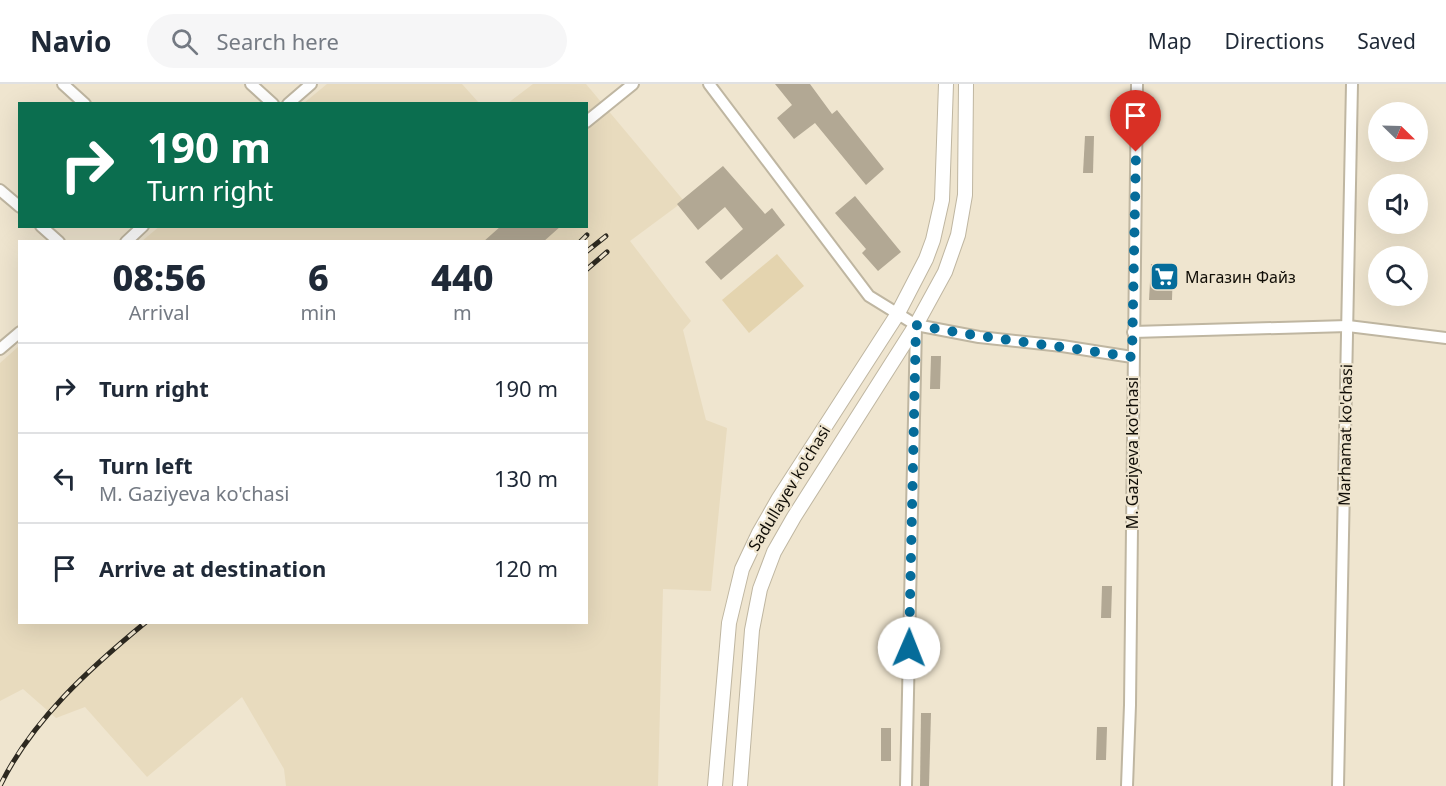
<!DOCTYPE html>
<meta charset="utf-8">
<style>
body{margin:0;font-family:"Noto Sans",sans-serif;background:#f6f6f7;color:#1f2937;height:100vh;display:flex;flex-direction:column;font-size:22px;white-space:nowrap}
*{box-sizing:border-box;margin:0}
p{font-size:20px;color:#747a83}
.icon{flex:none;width:33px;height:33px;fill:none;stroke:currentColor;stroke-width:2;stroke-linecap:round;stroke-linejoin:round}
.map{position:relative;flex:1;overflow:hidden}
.sheet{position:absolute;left:18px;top:156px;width:570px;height:384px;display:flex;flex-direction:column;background:#fff;border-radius:0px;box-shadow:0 6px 24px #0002}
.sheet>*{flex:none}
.guide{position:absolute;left:18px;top:18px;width:570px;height:126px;border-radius:0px;box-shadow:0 6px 24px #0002;background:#0b6e4f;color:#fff;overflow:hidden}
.needle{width:39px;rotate:113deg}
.controls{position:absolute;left:1368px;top:18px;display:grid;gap:12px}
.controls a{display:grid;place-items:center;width:60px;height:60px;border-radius:50%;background:#fff;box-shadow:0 6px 24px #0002;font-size:30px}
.pin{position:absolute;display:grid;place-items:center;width:51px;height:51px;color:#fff;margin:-62px -26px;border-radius:50% 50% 50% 0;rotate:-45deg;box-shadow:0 0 6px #0007}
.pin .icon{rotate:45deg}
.me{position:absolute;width:66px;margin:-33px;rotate:1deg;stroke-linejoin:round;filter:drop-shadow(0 0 4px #0008)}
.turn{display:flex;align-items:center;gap:21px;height:126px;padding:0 30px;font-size:27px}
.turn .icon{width:78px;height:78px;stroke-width:2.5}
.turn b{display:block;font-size:42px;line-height:51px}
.eta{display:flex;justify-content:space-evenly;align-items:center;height:102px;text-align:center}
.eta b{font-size:36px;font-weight:800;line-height:42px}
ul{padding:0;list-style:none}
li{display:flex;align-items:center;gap:18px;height:90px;padding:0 30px;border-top:2px solid #e0e1e3}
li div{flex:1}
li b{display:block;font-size:22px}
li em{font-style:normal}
header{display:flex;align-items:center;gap:36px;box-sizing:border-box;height:84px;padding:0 30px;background:#fff;border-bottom:2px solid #e0e1e3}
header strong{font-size:28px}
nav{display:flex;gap:33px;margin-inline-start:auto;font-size:21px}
.search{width:420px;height:54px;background:#f6f6f7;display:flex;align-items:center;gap:15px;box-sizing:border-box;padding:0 21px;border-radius:33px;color:#747a83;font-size:22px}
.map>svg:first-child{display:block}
</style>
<header>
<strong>Navio</strong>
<div class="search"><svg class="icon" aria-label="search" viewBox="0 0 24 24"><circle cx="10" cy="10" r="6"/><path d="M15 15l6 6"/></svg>Search here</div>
<nav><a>Map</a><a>Directions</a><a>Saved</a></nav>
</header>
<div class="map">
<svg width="1446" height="702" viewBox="0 0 1446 702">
<rect width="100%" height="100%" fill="#efe5cf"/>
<g fill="#e8dbbe">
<polygon points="327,0 462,0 479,19 304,19"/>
<polygon points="533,0 586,0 684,117 630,157 691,237 683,246 706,336 727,344 711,507 663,505 658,702 286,702 284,685 242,613 147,693 85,623 56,634 23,605 0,617 0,279 19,262 20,538 586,538 586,158 142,157 160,142 586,142 586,20 508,19"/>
</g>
<polygon fill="#e4d4af" points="777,170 804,202 749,249 722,216"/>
<g fill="#b2a894">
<polygon points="775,0 810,0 832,30 837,26 884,85 866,101 815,39 794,55 777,34 792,21"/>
<polygon points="1085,52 1094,52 1093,89 1083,89"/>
<polygon points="723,82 765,130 772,124 785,141 721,196 705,178 743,145 725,123 698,146 677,120"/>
<polygon points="855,112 901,168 878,187 862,169 866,165 835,129"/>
<polygon points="501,142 561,142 543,158 483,158"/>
<polygon points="1151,180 1173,181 1172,216 1149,216"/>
<polygon points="931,272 941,272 940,305 930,305"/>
<polygon points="1102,502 1112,502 1111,534 1101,534"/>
<polygon points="921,629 931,629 929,702 920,702"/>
<polygon points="1097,643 1107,643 1106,676 1096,676"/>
<rect x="881" y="644" width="10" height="33"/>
</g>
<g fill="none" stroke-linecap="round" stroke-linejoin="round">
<defs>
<g id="minor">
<polyline points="63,0 85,20"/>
<polyline points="251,0 273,20"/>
<polyline points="709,0 869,212 916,241 979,253 1062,262 1132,273"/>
<polyline points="288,20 311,0"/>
<polyline points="586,38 633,0"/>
<polyline points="0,106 20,123"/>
<polyline points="41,142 59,158"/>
<polyline points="126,158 143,142"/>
<polyline points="1133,248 1348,242 1446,254"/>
<polyline points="0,265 20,248"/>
<polyline points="906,702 916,242"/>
<polyline points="1127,702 1130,621 1137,0"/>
<polyline points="1338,702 1352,0"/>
</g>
<g id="major">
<polyline points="715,702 729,539 742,485 759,449 779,414 897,231 926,175 933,156 942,116 946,0"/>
<polyline points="740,702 752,546 760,505 774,468 794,433 916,241 945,188 958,151 965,111 966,0"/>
</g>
</defs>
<use href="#minor" stroke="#bfb6a1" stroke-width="14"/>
<use href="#major" stroke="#bfb6a1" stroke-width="16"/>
<use href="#minor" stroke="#fff" stroke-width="10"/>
<use href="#major" stroke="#fff" stroke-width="14"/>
<defs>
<g id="rail">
<polyline points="580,158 587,151"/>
<polyline points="586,168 606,152"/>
<polyline points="586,186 607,168"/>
<path d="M0,702c32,-66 90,-118 146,-164"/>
</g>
</defs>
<use href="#rail" stroke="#2d2920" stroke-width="5"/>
<use href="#rail" stroke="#efe5cf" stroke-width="3" stroke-dasharray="9" stroke-linecap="butt"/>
</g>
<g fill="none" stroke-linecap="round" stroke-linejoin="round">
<path stroke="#056c9a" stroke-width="10" stroke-dasharray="0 18" d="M909,564l7,-323c72,14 144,21 216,32l4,-205"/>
</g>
<defs>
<symbol id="supermarket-square" viewBox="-11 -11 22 22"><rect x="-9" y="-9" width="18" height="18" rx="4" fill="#056c9a" stroke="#efe5cf"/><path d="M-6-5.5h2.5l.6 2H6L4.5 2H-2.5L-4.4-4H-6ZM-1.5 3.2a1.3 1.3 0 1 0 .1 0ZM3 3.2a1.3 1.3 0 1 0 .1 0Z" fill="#fff"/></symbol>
</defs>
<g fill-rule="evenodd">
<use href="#supermarket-square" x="1148" y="176" width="33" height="33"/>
</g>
<g text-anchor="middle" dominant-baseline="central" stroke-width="4.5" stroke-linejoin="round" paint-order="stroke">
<g font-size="16" fill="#110e07" stroke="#efe5cf" text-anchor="start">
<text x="1185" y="193">Магазин Файз</text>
</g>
<g font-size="16" fill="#110e07" stroke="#efe5cf">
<text transform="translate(1345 351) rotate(-89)">Marhamat ko'chasi</text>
<text transform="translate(1132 369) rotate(-90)">M. Gaziyeva ko'chasi</text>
<text transform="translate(789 404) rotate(-59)">Sadullayev ko'chasi</text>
</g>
</g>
</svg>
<div class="controls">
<a><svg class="needle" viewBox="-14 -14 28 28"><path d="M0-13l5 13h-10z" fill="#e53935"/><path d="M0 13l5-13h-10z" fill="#747a83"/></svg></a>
<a><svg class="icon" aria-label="sound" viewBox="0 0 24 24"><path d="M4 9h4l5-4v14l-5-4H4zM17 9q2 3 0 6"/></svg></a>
<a><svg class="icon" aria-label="search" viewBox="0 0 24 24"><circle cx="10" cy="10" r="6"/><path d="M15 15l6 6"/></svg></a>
</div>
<div class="pin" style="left:1136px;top:68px;background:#d93025"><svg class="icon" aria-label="arrive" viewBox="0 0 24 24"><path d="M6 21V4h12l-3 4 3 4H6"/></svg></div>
<svg class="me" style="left:909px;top:564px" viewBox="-20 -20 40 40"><circle r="19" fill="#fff"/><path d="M0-13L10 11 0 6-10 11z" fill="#056c9a"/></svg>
<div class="guide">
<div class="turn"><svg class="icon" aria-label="right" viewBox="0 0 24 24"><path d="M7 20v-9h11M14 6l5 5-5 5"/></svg><div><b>190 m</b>Turn right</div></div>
</div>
<section class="sheet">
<div class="eta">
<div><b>08:56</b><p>Arrival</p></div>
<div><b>6</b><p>min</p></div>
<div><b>440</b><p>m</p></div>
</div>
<ul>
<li><svg class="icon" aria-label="right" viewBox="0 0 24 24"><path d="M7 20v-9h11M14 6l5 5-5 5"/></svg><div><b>Turn right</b></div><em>190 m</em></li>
<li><svg class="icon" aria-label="left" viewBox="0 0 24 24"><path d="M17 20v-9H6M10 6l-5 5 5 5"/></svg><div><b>Turn left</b><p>M. Gaziyeva ko'chasi</p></div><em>130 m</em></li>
<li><svg class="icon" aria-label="arrive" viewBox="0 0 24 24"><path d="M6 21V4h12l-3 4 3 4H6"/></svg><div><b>Arrive at destination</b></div><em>120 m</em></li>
</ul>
</section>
</div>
